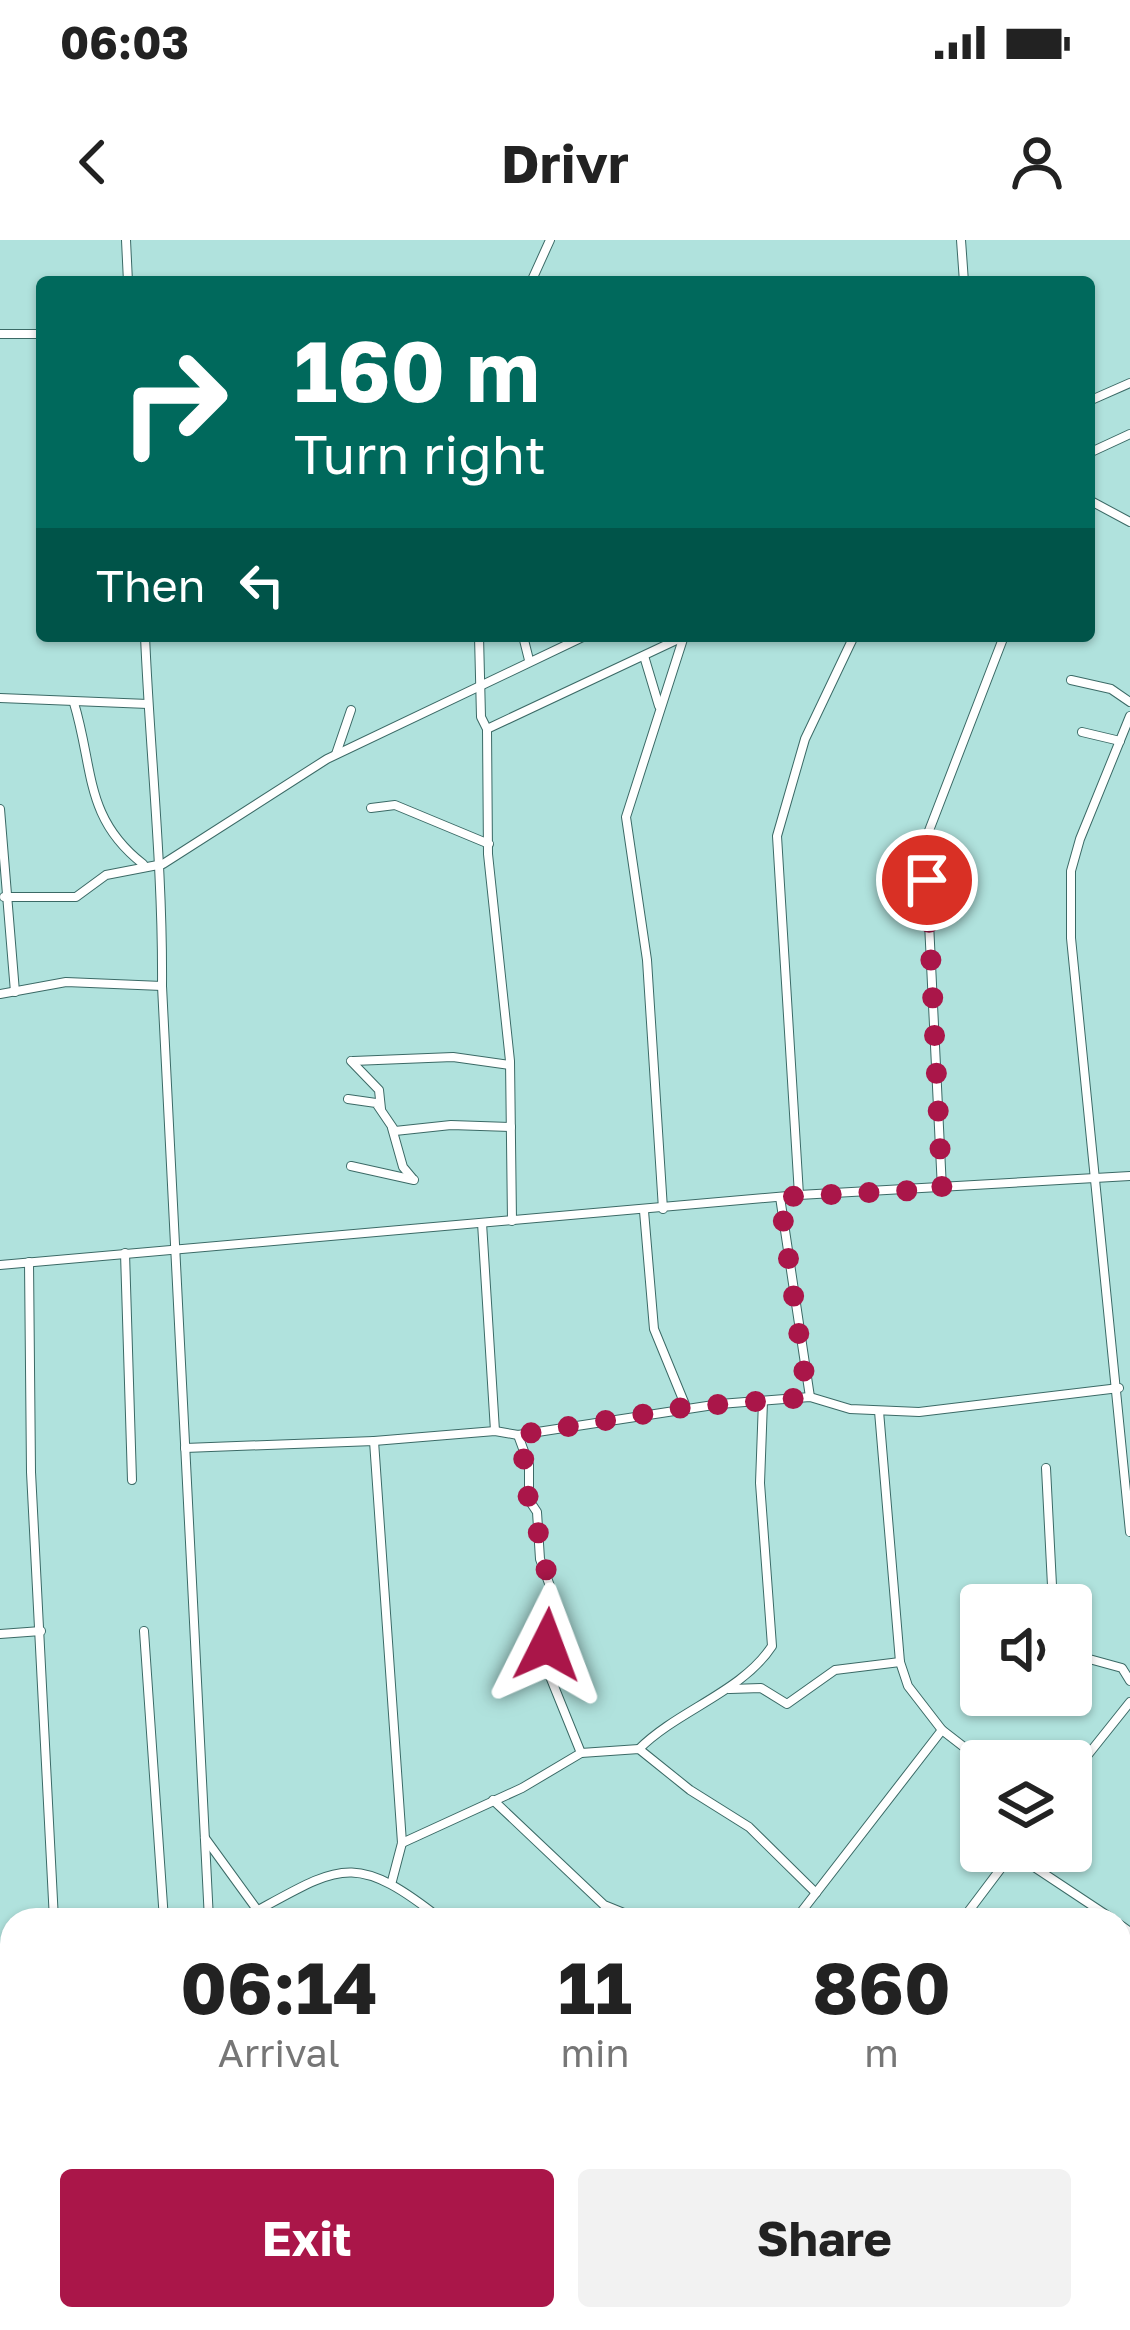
<!DOCTYPE html>
<style>
body{margin:0;font-family:"Golos Text",sans-serif;background:#f2f2f2;color:#222;height:100vh;display:flex;flex-direction:column;font-size:45px;white-space:nowrap}
*{box-sizing:border-box;margin:0}
p{font-size:39px;color:#767676}
.icon{flex:none;width:66px;height:66px;fill:none;stroke:currentColor;stroke-width:2;stroke-linecap:round;stroke-linejoin:round}
.map{position:relative;flex:1;overflow:hidden}
.sheet{position:absolute;left:0px;top:1668px;width:1131px;height:423px;display:flex;flex-direction:column;background:#fff;border-radius:36px 36px 0 0;box-shadow:0 3px 9px #0004}
.sheet>*{flex:none}
.top-card{position:absolute;left:36px;top:36px;width:1059px;height:366px;border-radius:12px;box-shadow:0 3px 9px #0004;background:#00695c;color:#fff;overflow:hidden}
.buttons{position:absolute;left:960px;top:1344px;display:grid;gap:24px}
.buttons a{display:grid;place-items:center;width:132px;height:132px;border-radius:12px;background:#fff;box-shadow:0 3px 9px #0004;font-size:60px}
.pin{position:absolute;display:grid;place-items:center;width:102px;height:102px;color:#fff;margin:-51px;border:6px solid #fff;border-radius:50%;box-shadow:0 3px 12px #0007}
.me{position:absolute;width:132px;margin:-66px;rotate:3deg;stroke-linejoin:round;filter:drop-shadow(0 0 9px #0008)}
.turn{display:flex;align-items:center;gap:42px;height:252px;padding:0 60px;font-size:54px}
.turn .icon{width:156px;height:156px;stroke-width:2.5}
.turn b{display:block;font-size:84px;line-height:102px}
.then{display:flex;align-items:center;height:114px;padding:0 60px;background:#0003;gap:24px;font-size:45px}
.eta{display:flex;justify-content:space-evenly;align-items:center;height:204px;text-align:center}
.eta b{font-size:72px;font-weight:700;line-height:84px}
.primary-button{display:flex;gap:24px;margin-top:auto;padding:24px 60px}
.primary-button a{flex:1;height:138px;border-radius:12px;background:#aa1649;color:#fff;font-size:48px;font-weight:700;line-height:138px;text-align:center}
.primary-button a+a{background:#f2f2f2;color:#222}
.status{display:flex;justify-content:space-between;align-items:center;height:84px;padding:0 60px;background:#fff;direction:ltr}
.status svg{height:33px;fill:currentColor}
header{display:flex;justify-content:space-between;align-items:center;height:156px;padding:0 60px;background:#fff;font-size:54px;font-weight:700}
.map>svg:first-child{display:block}
</style>
<div class="status"><b>06:03</b><svg viewBox="0 0 49 12"><path d="M0 12V9h3v3zM5 12V6h3v6zM10 12V3h3v9zM15 12V0h3v12zM26 1h20v11H26zM47 4h2v5h-2z"/></svg></div>
<header><svg class="icon" aria-label="back" viewBox="0 0 24 24"><path d="M15 5l-7 7 7 7"/></svg>Drivr<svg class="icon" aria-label="person" viewBox="0 0 24 24"><circle cx="12" cy="8" r="4"/><path d="M4 21q1-7 8-7t8 7"/></svg></header>
<div class="map">
<svg width="1130" height="2090" viewBox="0 0 1130 2090">
<rect width="100%" height="100%" fill="#b0e2dd"/>
<g fill="none" stroke-linecap="round" stroke-linejoin="round">
<defs>
<g id="street">
<polyline points="126,0 128,42"/>
<polyline points="961,0 964,42"/>
<polyline points="531,42 550,0"/>
<polyline points="0,94 42,94"/>
<polyline points="1089,161 1130,143"/>
<polyline points="1089,213 1130,194"/>
<polyline points="1089,260 1130,282"/>
<path d="M145,396c5,117 18,232 17,350l47,934"/>
<polyline points="479,396 481,477 487,489"/>
<polyline points="523,396 529,420"/>
<polyline points="644,416 659,466"/>
<polyline points="1071,440 1111,449 1130,462"/>
<polyline points="0,458 148,464"/>
<path d="M74,463c20,66 10,115 69,161"/>
<polyline points="1130,476 1080,599 1071,631 1071,698 1130,1292"/>
<polyline points="1082,492 1120,501"/>
<polyline points="336,514 351,470"/>
<polyline points="371,568 395,565 489,604"/>
<polyline points="0,569 15,752"/>
<polyline points="4,657 76,657 106,635 163,624 327,519 585,396"/>
<polyline points="0,754 66,742 162,746"/>
<polyline points="351,821 379,850 381,869"/>
<polyline points="353,821 453,817 510,825"/>
<polyline points="348,859 376,863 395,891 451,885 511,887"/>
<polyline points="392,888 403,927 413,939"/>
<polyline points="351,926 414,940"/>
<polyline points="942,949 925,601 1004,396"/>
<polyline points="799,955 777,596 805,499 854,396"/>
<polyline points="780,957 810,1157"/>
<polyline points="663,969 647,720 626,577 684,396"/>
<polyline points="644,971 654,1089 686,1167"/>
<polyline points="512,981 510,821 488,614 487,489 685,396"/>
<polyline points="482,983 495,1191"/>
<polyline points="125,1013 132,1240"/>
<polyline points="29,1022 31,1232 54,1680"/>
<polyline points="0,1025 799,955 1130,936"/>
<polyline points="879,1171 900,1422 908,1446 942,1490"/>
<polyline points="518,1195 529,1225 529,1260 537,1272 540,1319 550,1346 547,1429 581,1513"/>
<polyline points="374,1201 495,1191 518,1195 720,1164 810,1157 850,1169 919,1172 1119,1148"/>
<polyline points="185,1208 374,1201 402,1603 392,1641"/>
<polyline points="1046,1228 1053,1365"/>
<polyline points="144,1391 164,1680"/>
<polyline points="0,1394 41,1391"/>
<polyline points="1071,1414 1122,1428 1130,1441"/>
<polyline points="730,1449 761,1448 787,1464 835,1430 900,1422"/>
<path d="M639,1509c39,-39 103,-57 133,-103l-12,-163 3,-82"/>
<polyline points="1071,1536 1130,1462"/>
<polyline points="493,1560 604,1665 641,1680"/>
<polyline points="205,1598 258,1671 272,1680"/>
<polyline points="402,1603 522,1548 581,1513 639,1509 690,1550 749,1587 816,1653"/>
<polyline points="1013,1613 1114,1680"/>
<path d="M240,1680c99,-53 110,-73 202,0"/>
<polyline points="795,1680 942,1490 982,1521"/>
<polyline points="962,1680 1014,1611"/>
<polyline points="1119,1684 1130,1692"/>
<polyline points="0,1739 12,1738"/>
<polyline points="1119,1874 1130,1884"/>
<polyline points="0,1934 12,1940"/>
<polyline points="1119,1953 1130,1940"/>
<polyline points="227,2079 228,2090"/>
<polyline points="308,2079 332,2090"/>
<polyline points="959,2079 972,2090"/>
<polyline points="798,2090 806,2079"/>
<polyline points="1012,2090 1020,2079"/>
</g>
</defs>
<use href="#street" stroke="#3b6a66" stroke-width="10"/>
<use href="#street" stroke="#fff" stroke-width="8"/>
</g>
<g fill="none" stroke-linecap="round" stroke-linejoin="round">
<path stroke="#aa1649" stroke-width="21" stroke-dasharray="0 37.8" d="M547,1405c9,-47 -5,-103 -18,-145 -6,-22 -2,-42 -11,-65l168,-28 114,-9 7,-5 -27,-196 162,-8 -15,-309"/>
</g>
</svg>
<div class="buttons">
<a><svg class="icon" aria-label="sound" viewBox="0 0 24 24"><path d="M4 9h4l5-4v14l-5-4H4zM17 9q2 3 0 6"/></svg></a>
<a><svg class="icon" aria-label="layers" viewBox="0 0 24 24"><path d="M12 4l9 5-9 5-9-5zM3 14l9 5 9-5"/></svg></a>
</div>
<div class="pin" style="left:927px;top:640px;background:#d93025"><svg class="icon" aria-label="arrive" viewBox="0 0 24 24"><path d="M6 21V4h12l-3 4 3 4H6"/></svg></div>
<svg class="me" style="left:547px;top:1405px" viewBox="-20 -20 40 40"><path d="M0-17L14 15 0 8-14 15z" fill="#aa1649" stroke="#fff" stroke-width="4"/></svg>
<div class="top-card">
<div class="turn"><svg class="icon" aria-label="right" viewBox="0 0 24 24"><path d="M7 20v-9h11M14 6l5 5-5 5"/></svg><div><b>160 m</b>Turn right</div></div>
<div class="then">Then<svg class="icon" aria-label="left" viewBox="0 0 24 24"><path d="M17 20v-9H6M10 6l-5 5 5 5"/></svg></div>
</div>
<section class="sheet">
<div class="eta">
<div><b>06:14</b><p>Arrival</p></div>
<div><b>11</b><p>min</p></div>
<div><b>860</b><p>m</p></div>
</div>
<div class="primary-button"><a>Exit</a><a>Share</a></div>
</section>
</div>
